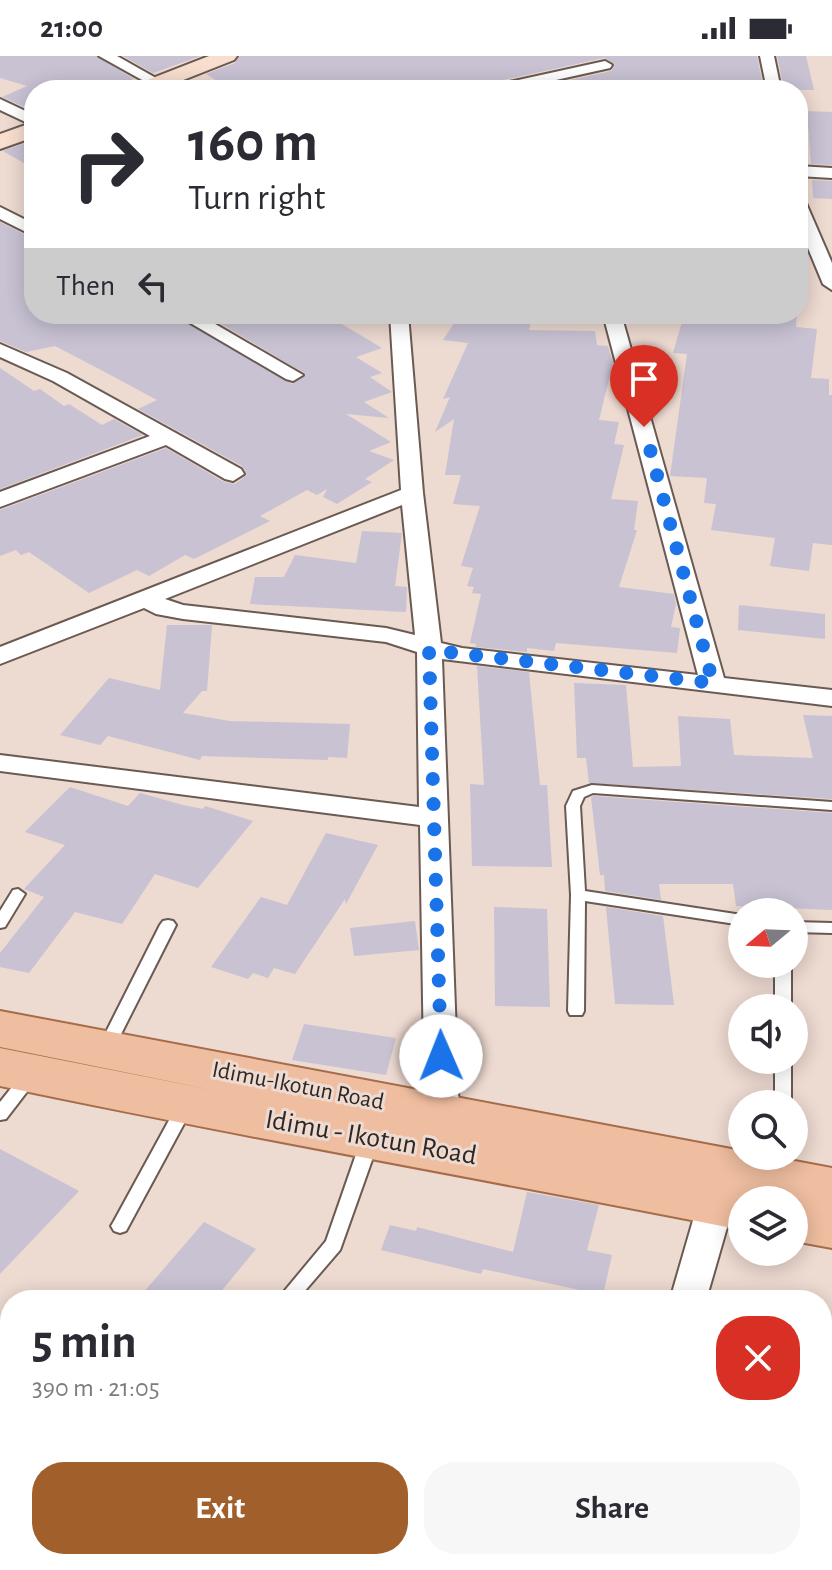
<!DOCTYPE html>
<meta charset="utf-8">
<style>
body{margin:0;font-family:"Alegreya Sans",sans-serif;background:#f7f7f7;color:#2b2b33;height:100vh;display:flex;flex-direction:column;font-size:30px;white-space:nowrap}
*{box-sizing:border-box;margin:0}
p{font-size:26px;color:#7c7c81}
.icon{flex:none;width:44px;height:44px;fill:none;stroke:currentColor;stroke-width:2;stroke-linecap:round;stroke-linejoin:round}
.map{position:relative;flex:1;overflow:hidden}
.panel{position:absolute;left:0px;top:1234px;width:832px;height:280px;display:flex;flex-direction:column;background:#fff;border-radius:32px 32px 0 0;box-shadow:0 4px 20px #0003}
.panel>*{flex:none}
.banner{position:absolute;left:24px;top:24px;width:784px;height:244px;border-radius:32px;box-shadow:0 4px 20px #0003;background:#fff;color:#2b2b33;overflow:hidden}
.needle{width:52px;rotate:251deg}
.tools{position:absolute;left:728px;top:842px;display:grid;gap:16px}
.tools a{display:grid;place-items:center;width:80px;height:80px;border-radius:50%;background:#fff;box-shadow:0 4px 20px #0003;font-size:40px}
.pin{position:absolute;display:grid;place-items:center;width:68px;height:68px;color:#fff;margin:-82px -34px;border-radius:50% 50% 50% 0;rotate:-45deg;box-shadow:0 0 8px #0007}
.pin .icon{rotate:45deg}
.me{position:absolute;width:88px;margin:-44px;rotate:359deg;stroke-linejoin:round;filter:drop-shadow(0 0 6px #0008)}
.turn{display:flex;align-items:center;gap:28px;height:168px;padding:0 32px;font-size:36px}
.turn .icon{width:104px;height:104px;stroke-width:2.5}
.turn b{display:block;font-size:56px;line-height:68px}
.then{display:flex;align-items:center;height:76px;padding:0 32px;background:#0003;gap:16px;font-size:30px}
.round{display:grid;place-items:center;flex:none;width:84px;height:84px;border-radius:32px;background:#f7f7f7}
.overview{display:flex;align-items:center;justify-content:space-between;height:136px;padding:0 32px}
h1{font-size:48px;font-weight:700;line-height:60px}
.primary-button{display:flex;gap:16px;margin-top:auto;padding:16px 32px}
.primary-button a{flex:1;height:92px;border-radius:32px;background:#a15f2b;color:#fff;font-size:32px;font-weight:700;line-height:92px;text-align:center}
.primary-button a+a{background:#f7f7f7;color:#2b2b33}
.status{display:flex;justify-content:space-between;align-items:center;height:56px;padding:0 40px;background:#fff;direction:ltr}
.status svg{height:22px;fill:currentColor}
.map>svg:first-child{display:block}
</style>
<div class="status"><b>21:00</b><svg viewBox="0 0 49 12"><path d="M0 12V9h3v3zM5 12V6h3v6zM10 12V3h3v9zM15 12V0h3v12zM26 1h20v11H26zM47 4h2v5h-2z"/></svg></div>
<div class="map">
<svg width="832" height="1514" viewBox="0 0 832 1514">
<rect width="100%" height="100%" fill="#eddad1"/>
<g fill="#c8c2d3">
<polygon points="0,0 96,0 134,23 97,34 34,32 34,53 31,54 2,41 27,30 0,22"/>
<polygon points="123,0 201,0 153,17"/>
<polygon points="240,0 757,0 764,34 543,30 611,15 615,8 604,2 490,27 481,34 409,34 404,31 392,34 232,34 206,18 235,7"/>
<polygon points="777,0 806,0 814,34 784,34"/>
<polygon points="807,55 832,56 832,109 811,108"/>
<polygon points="34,84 34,113 3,95"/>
<polygon points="812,124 832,125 832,143 813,142"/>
<polygon points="0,166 34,183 34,258 172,258 292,328 306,318 204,258 325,258 382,292 356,301 382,317 370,321 392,336 364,346 389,362 346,358 391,386 369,395 394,404 365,423 372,426 337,448 323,441 327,433 317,439 307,434 260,460 270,465 194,503 185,499 149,520 137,514 89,537 29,496 21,499 16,494 0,500 0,454 166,392 224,426 235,428 247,419 242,410 138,353 157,344 103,315 55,290 26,296 0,285"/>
<polygon points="465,258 533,258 529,274 595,275 597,289 608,290 613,307 599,364 619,366 614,388 624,389 611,443 638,445 634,474 637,474 619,531 674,538 676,548 671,571 680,572 677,597 556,587 554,595 527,592 527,596 476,591 476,588 470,587 481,538 472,537 474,531 467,530 473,512 461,510 480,450 453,448 461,419 445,419 454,363 435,376 450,341 443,343 468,287 443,284 456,264 460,264"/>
<polygon points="684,258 797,258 796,271 817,273 811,322 829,323 829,339 832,339 832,489 813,487 809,515 770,510 775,482 711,474 716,448 704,447 707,422 670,420 687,298 673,297"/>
<polygon points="0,312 34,335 40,333 64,350 69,348 102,369 114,363 143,379 0,433"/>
<polygon points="362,475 402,477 395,530 407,531 406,556 250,548 255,521 284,521 295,499 356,507"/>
<polygon points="739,549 825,558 825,583 738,574"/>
<polygon points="167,569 212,569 207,635 202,635 183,657 230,665 350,668 347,702 328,701 328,704 202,700 200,704 108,680 100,689 60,679 109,622 160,634"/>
<polygon points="477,610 529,616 540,729 547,729 552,811 472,810 470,728 484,729"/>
<polygon points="574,627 626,629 633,711 681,710 678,660 730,663 734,699 813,702 803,659 832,660 832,743 589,727 586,702 577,702"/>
<polygon points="70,731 128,750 140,737 183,749 203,753 205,750 253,765 198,832 155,818 122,868 75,856 29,917 0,911 0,897 44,841 24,833 65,789 25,776"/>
<polygon points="594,740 832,757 832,854 736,850 733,828 659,828 661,844 605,835 604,819 600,819 591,741"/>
<polygon points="326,777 378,789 346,848 345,843 295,918 274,912 268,922 253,917 248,923 211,911 261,841 287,849"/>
<polygon points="494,851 547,853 550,951 495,950"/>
<polygon points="606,851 663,860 674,949 615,948"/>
<polygon points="415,865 419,894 354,900 350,872"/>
<polygon points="304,968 396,982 386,1019 292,1004"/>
<polygon points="0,1093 79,1135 0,1218"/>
<polygon points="527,1136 599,1149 587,1194 612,1199 603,1239 483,1213 481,1218 381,1194 390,1169 416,1175 417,1171 513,1196"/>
<polygon points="204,1166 256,1193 214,1244 137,1244"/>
</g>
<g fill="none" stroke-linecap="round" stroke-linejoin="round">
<defs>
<g id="lane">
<polygon points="592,729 832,746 832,754 593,737 584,741 580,750 585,835 742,859 742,869 585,845 584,955 582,959 570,959 568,955 571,839 566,750 573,735"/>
<polygon points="18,833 25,838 5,871 0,872 0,855 13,834"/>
<polygon points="168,864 173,865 176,869 115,990 113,994 101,994 99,990 160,869 163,865"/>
<polygon points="794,866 832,867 832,877 794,876"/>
<rect x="775" y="908" width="16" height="44"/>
<rect x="775" y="1004" width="16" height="44"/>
<polygon points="30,1014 36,1016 38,1020 36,1024 6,1063 0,1064 0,1046 24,1016"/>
<polygon points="185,1045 191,1046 193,1051 126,1175 120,1177 114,1175 111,1170 114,1165 179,1046"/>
<polygon points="369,1080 375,1082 378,1087 340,1194 297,1244 277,1244 326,1185 360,1087 363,1082"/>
</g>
<g id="street">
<polygon points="99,0 117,0 163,26 161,29 151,29"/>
<polygon points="760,0 774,0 781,34 767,34"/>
<polygon points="605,5 612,9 610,12 511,34 484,34 491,30"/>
<polygon points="0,43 34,59 34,70 0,54"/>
<polygon points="798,110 832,112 832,122 798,120"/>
<polygon points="798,142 806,147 832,207 832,234 823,228 798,168"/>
<polygon points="0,151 34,168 34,180 0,163"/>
<polygon points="175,258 198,258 303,319 293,325 286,323"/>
<path d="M390,258h18l15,179 18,150 21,5 236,27 -95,-361h18l103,364 108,12v16l-390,-47 17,456 -5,9 -12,4 -12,-4 -5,-9 -5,-290 -420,-54v-16l419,52 -2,-155 -31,-10 -203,-23 -27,-5 -12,-6 -144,56v-17l401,-157zM402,449l13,130 -29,-7 -203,-23 -18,-6z"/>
<polygon points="0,288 67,317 241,413 244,418 233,425 225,423 166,389 0,451 0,436 150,380 53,325 0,301"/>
<polygon points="716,1133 728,1137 734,1147 706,1244 670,1244 698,1147 704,1137"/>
<polygon points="593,1504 635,1504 632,1514 590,1514"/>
</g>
<g id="secondary">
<polygon points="209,0 237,0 234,4 158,34 128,34 132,30"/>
<polygon points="34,66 34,81 0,93 0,78"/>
</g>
<path id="primary" d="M0,955l742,140v5h26l64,12v80l-38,-7v-41h-52v30c-247,-49 -495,-92 -742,-144v-38l213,42 -213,-43z"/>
</defs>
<use href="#lane" stroke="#6a5a52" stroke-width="4"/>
<use href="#street" stroke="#6a5a52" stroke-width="4"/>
<use href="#secondary" stroke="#6a5a52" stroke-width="4"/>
<use href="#primary" stroke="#a56c4a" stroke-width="4"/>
<use href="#lane" fill="#fff" fill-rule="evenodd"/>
<use href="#street" fill="#fff" fill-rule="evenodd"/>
<use href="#secondary" fill="#f7decf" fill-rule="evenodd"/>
<use href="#primary" fill="#efbd9f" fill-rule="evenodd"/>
</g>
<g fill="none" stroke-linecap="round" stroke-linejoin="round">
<polyline stroke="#1a73e8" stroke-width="14" stroke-dasharray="0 25.2" points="441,1000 429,594 713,627 644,371"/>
</g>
<g text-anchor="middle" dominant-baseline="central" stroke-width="6" stroke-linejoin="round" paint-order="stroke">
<g font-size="24" fill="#2e2724" stroke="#eddad1">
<text transform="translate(298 1030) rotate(11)">Idimu-Ikotun Road</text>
</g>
<g font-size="28" fill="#2e2724" stroke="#eddad1">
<text transform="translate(371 1082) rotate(10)">Idimu - Ikotun Road</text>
</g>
</g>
</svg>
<div class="tools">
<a><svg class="needle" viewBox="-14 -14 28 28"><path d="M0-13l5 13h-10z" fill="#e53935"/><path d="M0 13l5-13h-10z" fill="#7c7c81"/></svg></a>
<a><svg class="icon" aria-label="sound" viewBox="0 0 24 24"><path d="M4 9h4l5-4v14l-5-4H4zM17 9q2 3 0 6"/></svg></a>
<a><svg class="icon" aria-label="search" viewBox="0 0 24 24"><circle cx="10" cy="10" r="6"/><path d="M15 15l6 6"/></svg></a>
<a><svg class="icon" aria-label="layers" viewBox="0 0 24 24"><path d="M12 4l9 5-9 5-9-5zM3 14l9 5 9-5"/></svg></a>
</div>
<div class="pin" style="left:644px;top:371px;background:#d93025"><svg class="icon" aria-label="arrive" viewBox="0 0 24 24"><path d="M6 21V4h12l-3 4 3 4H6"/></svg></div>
<svg class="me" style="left:441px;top:1000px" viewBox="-20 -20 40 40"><circle r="19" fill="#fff"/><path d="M0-13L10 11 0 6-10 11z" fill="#1a73e8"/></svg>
<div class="banner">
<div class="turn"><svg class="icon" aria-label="right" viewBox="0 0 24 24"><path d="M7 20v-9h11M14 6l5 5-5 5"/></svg><div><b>160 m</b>Turn right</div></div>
<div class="then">Then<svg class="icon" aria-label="left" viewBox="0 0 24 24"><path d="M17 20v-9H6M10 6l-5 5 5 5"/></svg></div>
</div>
<section class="panel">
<div class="overview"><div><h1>5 min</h1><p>390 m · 21:05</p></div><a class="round" style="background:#d93025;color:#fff"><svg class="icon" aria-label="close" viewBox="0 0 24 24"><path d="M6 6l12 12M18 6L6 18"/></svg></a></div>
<div class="primary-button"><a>Exit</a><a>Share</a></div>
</section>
</div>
